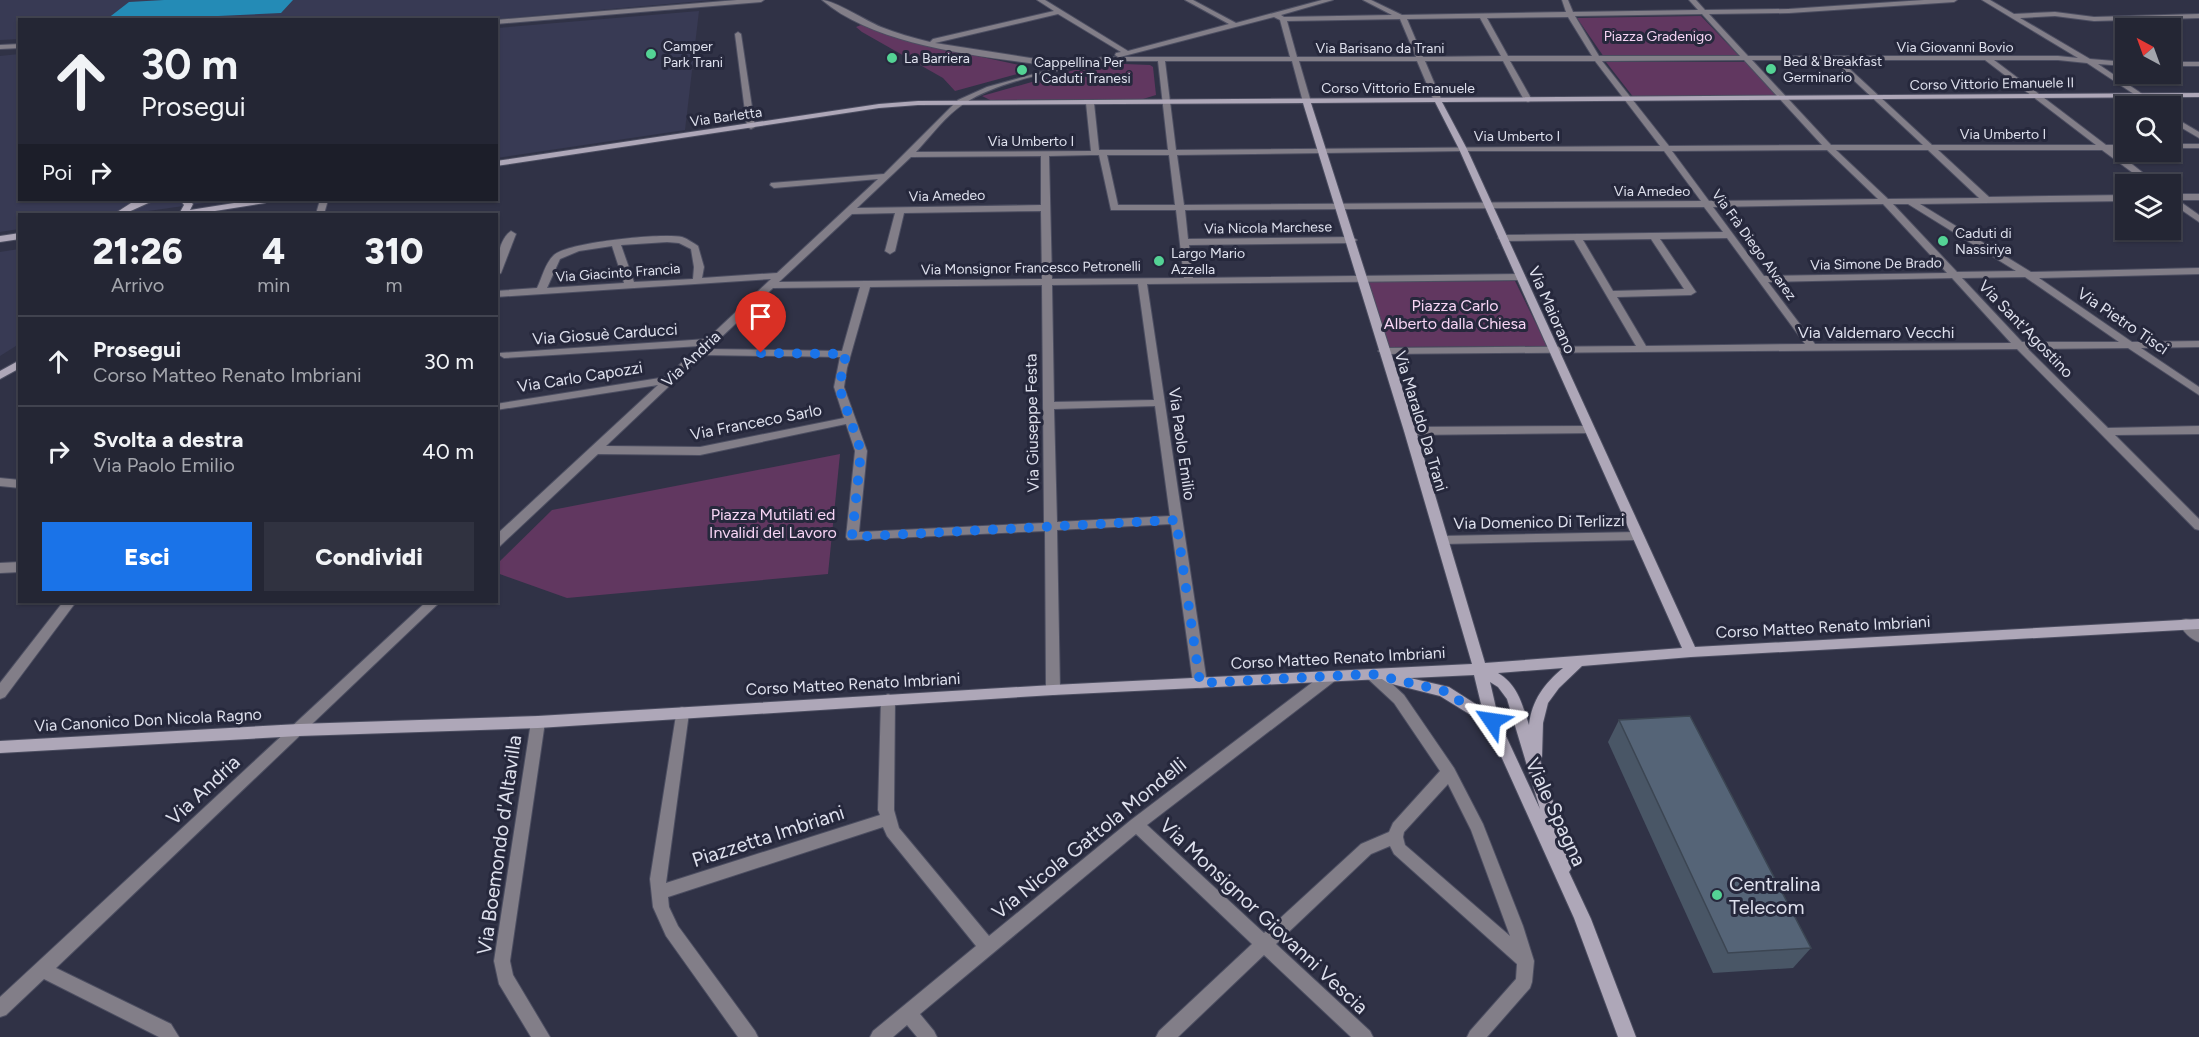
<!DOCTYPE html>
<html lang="it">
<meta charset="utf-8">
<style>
body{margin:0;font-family:Figtree,sans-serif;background:#303240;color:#f1f3f6;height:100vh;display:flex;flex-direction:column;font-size:22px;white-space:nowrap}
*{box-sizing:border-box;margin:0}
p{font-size:20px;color:#a3a5ac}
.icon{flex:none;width:33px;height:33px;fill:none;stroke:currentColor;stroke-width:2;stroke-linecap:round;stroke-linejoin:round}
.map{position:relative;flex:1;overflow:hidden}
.drawer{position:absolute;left:18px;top:213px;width:480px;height:390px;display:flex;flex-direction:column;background:#242634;border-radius:0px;box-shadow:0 2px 4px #0004,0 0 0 2px #41434f}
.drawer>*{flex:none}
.hud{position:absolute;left:18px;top:18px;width:480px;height:183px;border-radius:0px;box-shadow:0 2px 4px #0004,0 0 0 2px #41434f;background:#242634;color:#f1f3f6;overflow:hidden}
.needle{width:39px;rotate:319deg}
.fabs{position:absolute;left:2115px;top:18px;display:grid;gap:12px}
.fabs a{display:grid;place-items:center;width:66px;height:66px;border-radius:0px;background:#242634;box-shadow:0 2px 4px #0004,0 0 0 2px #41434f;font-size:30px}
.pin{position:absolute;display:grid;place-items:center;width:51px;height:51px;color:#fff;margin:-62px -26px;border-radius:50% 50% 50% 0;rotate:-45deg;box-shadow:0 0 6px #0007}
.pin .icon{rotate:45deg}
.me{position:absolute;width:66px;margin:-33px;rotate:302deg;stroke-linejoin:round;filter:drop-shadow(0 0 4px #0008)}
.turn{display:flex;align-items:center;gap:21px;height:126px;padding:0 24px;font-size:27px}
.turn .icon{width:78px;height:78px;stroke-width:2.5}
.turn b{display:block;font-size:42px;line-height:51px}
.then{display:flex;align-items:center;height:57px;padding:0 24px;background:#0003;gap:12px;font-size:22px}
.eta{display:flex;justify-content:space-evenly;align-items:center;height:102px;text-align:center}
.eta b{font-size:36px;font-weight:800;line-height:42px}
.action{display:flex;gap:12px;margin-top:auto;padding:12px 24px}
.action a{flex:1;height:69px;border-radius:0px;background:#1a73e8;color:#fff;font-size:24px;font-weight:800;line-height:69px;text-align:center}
.action a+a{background:#303240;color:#f1f3f6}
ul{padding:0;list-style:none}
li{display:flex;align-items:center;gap:18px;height:90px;padding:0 24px;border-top:2px solid #41434f}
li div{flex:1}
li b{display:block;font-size:22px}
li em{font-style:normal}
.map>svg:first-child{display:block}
</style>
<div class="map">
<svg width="2199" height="1037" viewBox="0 0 2199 1037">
<rect width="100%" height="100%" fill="#303246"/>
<g fill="#383a54">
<polygon points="0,0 713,0 484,20 20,20 19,39 0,40"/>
<polygon points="699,11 685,130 497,158 497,28"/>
<polygon points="19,54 20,200 226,200 127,214 20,214 19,229 0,232 0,56"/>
<polygon points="19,249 19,344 0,356 0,252"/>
</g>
<g fill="#613760">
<polygon points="1701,16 1740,57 1604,57 1577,18"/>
<polygon points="861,25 912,42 1024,66 1015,69 1021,73 955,91 943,78 862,32 856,27"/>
<polygon points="1606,62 1745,62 1778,96 1634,98"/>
<polygon points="1099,63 1150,65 1153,67 1156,95 1143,99 990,100 982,96"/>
<polygon points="1515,281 1547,346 1389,347 1368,282"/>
<polygon points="840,454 828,574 567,598 497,573 497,564 552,510"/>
</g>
<polygon fill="#248bb6" points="164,0 293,0 281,13 197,17 194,20 107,19 129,2"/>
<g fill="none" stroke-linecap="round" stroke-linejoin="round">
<defs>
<g id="street">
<polygon points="737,0 764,0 761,2 496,24 496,20"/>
<path d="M822,0c12,0 44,21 59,27 15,6 32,11 49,15l3,-3 121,-28 -17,-11h8l83,51 101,-27 -44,-24h8l43,23 86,-23h11l-52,15 3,2 108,-2 -29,-15h8l31,15 164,-3 -4,-12h6l5,12 125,-2 -9,-10h7l9,10 84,-1 135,-9h33l-3,2 -165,11 -80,1 39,42h310l20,2 -96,-58h8l24,14 41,-2 39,5 105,-3v4l-105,3 -39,-5 -35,2 70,41 36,3v4l-28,-2 62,42h-8l-65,-43 -29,-3h-64l112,85h20v4h-13l44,35h-9l-46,-34h-164l51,47 137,-2v6l-206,3 111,68 168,-4v6l-160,4 93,64 67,-1v6l-58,1 58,39v8l-71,-47 -100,1 80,79 91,-2v8l-84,1 84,84v11l-4,-1 -178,-180 -634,5 -5,-3 5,-3 253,-2 -62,-106 -71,1 -5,-3 5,-3 220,-3 -19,-25 -519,3 3,29 164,-2 5,3 -5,3 -163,2 4,33 327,-4 5,3 -5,3 -373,4 60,399 -2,4 -5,1 -5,-1 -2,-4 -22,-159 -114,6 3,160 -2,4 -5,1 -5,-1 -2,-4 -1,-159 -197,9 -2,-3 9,-86 -9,-27 -146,31 -102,-1 -98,92 -4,1v-12l162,-150 -162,25v-6l170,-27 34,-31 -196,12 -5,-3 1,-2 207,-14 64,-60 -275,18v-6l41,-3c5,-10 8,-25 17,-33 15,-13 107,-22 128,-18 6,2 11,6 16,9l6,21 -2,11 75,-5 101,-94 -104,9 -4,-3 1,-2 113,-9 74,-74 29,-13 72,-20c-72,-10 -181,-19 -237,-67zM1058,14l63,38 -5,1 -1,2 3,2h-15l-34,7 -134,-21zM1702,14l38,42h-141l-24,-40zM1274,17l6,3 10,37h-170zM1568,17l24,39h-84l-21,-38zM1480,18l21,38 -78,1 -16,-38zM1400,19l16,38h-119l-10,-36zM1744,60l78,85 -153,1 -67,-85zM1752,60h80l91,85h-92zM1840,60h145l111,85h-164zM1103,61h55l10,89h-69l-5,-47 -4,-2 -4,2 5,48 -175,1c15,-16 30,-37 49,-49 38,-24 95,-32 138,-42zM1165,61h127l11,41 4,2 4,-2 -12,-41h118l17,40 4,2 4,-2 -17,-40h78l21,39 4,2 4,-2 -22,-39h85l65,85 -484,4zM1827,150l51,49 -169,2 -37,-50zM1836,150h92l51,48 -91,1zM1463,151h201l37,50 -517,4 -7,-50zM1092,155h7l12,55h65l8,68 -132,1 -3,-123zM1107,155h62l6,50h-57zM1041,156v49l-184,3 54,-51zM1883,204l64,69 -183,3 -51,-69zM1893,204h15l108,67 -59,1zM1041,211l1,68 -263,3 73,-68 43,-1 -10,38 5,3 5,-3 9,-38zM1727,238l78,106 -159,2 -29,-49 74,-2 5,-3 -36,-53zM1651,239l33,50 -71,2 -30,-51zM667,242l12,1 12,6 3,18 -1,12 -59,3 -13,-37zM612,246l12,37 -77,5 13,-29 19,-8zM2025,277l94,65h-97l-60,-64zM1952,278l59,65 -196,1 -47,-62zM1138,284l16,116 -100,2 -2,-117zM1042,285l2,238 -185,9 8,-81 -23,-64 3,-19 23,-81zM860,287l-18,64 -133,-2 64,-61zM702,355l138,2 -6,30 10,31 -144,29 -94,-1zM1155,406l15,110 -113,6 -3,-113z"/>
<polygon points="738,32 741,34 755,127 751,129 747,127 735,34"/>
<polygon points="20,44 20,48 0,49 0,45"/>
<rect x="2170" y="62" width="29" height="4"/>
<polygon points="2170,115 2199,132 2199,138 2170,121"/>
<rect x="2170" y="144" width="29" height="4"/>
<polygon points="2170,194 2199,194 2199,200 2178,200 2199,215 2199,222 2170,202"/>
<polygon points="320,200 328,200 324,214 316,214"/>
<path d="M511,231l5,3 -15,39 -5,3c0,-14 3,-37 15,-45z"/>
<polygon points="1589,426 1593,427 1595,430 1593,433 1410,435 1404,431 1410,427"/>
<polygon points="0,478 20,480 20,488 0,486"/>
<polygon points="1637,532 1643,536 1637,540 1442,544 1436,540 1442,536"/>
<polygon points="20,562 20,572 0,573 0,563"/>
<polygon points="63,602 76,602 5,697 0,699 0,683"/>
<polygon points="426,602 440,602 56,968 171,1024 179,1037 159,1037 44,979 6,1015 0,1017 0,997"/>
<path d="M2186,619l5,1 8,9v13c-8,-2 -16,-11 -20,-18l2,-4z"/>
<path d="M1372,669l5,1 27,25 50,73 29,56 40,102 11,35 -2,21 -2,6 -43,49h-20l3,-6 46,-52 1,-15 -123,-110 -4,-8 -19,8 -95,90 94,87 3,6h-22l-87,-82 -86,82h-22l3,-6 93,-87 -116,-110 -216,180 14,17 3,6h-20l-10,-12 -14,12h-23l3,-6 103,-85 -89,-110 -4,-9 -215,70 1,10 9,19 77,105 3,6h-20l-72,-101 -13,-29 -3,-28 27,-170 5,-2 5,2 2,4 -23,170 214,-68 -2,-5 3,-110 2,-4 5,-2 5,2 2,4 -1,110 5,18 90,108 142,-116 195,-148 5,-1 5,1 2,4 -2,4 -189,145 117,108 97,-89 28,-12 4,-9 47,-52 -46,-68 -27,-25 -2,-4 2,-4zM1448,784l23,46 39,106 -105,-91 -2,-8 1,-5z"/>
<polygon points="538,716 543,718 545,722 510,961 513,975 550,1037 531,1037 499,984 494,961 531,722 533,718"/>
</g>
<g id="secondary">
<path d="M2199,93v4l-757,5 25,47 228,498 504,-28v10l-508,28 -109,9 -23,22 -11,15 -5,20 -1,33 -2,4 33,106 -4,6 22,47 45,118h-18l-44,-119 -87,-193 -47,-29 -52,-13 -6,-4 -329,16 -515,33 -239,8 -299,17v-12l299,-17 239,-8 515,-31 419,-21 -68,-233 -101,-328 -385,2 -39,3 -383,58v-5l383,-57 39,-3zM1435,102l24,47 223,499 -197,15 -69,-232 -105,-328zM1563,668c-19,16 -31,32 -34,57 -7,-21 -11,-40 -31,-52zM1474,675l8,33 -33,-21 -39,-9zM1490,682l8,5 9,12 33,110 -41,-88z"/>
<polygon points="143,200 155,200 124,214 114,214 131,203"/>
<polygon points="180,200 189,200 193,204 190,210 253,200 269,200 265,203 196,214 179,214 184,205"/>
<polygon points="20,233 20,239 0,242 0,236"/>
<polygon points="20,360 20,368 0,379 0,371"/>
</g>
</defs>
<use href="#street" stroke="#4c4e61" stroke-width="2"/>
<use href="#secondary" stroke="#4c4e61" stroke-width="2"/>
<use href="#street" fill="#827e88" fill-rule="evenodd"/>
<use href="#secondary" fill="#aea7b8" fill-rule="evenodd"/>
</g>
<polygon fill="#495666" points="1619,720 1811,948 1793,968 1713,973 1608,742"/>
<polygon fill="#556477" stroke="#3c4653" stroke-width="1.5" points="1690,716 1811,948 1728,953 1619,720"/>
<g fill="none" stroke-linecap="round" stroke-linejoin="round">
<polyline stroke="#1a73e8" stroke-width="10" stroke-dasharray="0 18" points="761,353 846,354 839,387 861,451 852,537 1176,520 1200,683 1372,674 1444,691 1492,721"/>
</g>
<g fill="#54d395" stroke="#26283c" stroke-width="2">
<circle cx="651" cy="54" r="6"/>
<circle cx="892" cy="58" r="6"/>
<circle cx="1771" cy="69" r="6"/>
<circle cx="1022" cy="70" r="6"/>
<circle cx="1943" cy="241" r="6"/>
<circle cx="1159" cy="261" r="6"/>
<circle cx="1717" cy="895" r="6"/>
</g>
<g text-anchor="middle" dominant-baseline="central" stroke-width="6" stroke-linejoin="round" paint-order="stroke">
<g font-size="14" fill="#f7d5f5" stroke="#26283c">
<text x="1658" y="36">Piazza Gradenigo</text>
</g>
<g font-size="14" fill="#dee0ed" stroke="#26283c" text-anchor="start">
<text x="663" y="46">Camper<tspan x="663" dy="16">Park Trani</tspan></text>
<text x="904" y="58">La Barriera</text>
<text x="1783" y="61">Bed &amp; Breakfast<tspan x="1783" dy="16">Germinario</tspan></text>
<text x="1034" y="62">Cappellina Per<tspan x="1034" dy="16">I Caduti Tranesi</tspan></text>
<text x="1955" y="233">Caduti di<tspan x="1955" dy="16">Nassiriya</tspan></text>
<text x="1171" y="253">Largo Mario<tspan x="1171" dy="16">Azzella</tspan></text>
</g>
<g font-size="14" fill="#dee0ed" stroke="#26283c">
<text x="1955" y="47">Via Giovanni Bovio</text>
<text x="1380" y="48">Via Barisano da Trani</text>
<text transform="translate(1992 84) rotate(-1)">Corso Vittorio Emanuele II</text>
<text x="1398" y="88">Corso Vittorio Emanuele</text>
<text transform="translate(726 117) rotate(-8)">Via Barletta</text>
<text x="2003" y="134">Via Umberto I</text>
<text x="1517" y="136">Via Umberto I</text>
<text x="1031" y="141">Via Umberto I</text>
<text x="1652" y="191">Via Amedeo</text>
<text transform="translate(947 196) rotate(-1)">Via Amedeo</text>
<text transform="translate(1268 228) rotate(-1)">Via Nicola Marchese</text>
<text transform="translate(1754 245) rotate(54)">Via Frà Diego Alvarez</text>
<text transform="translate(1876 264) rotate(-1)">Via Simone De Brado</text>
<text transform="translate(1031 268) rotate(-1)">Via Monsignor Francesco Petronelli</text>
<text transform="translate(618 273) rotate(-4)">Via Giacinto Francia</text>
</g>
<g font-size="16" fill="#f7d5f5" stroke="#26283c">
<text x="1455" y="305">Piazza Carlo<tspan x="1455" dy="18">Alberto dalla Chiesa</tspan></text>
<text x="773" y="514">Piazza Mutilati ed<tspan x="773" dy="18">Invalidi del Lavoro</tspan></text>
</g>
<g font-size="16" fill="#dee0ed" stroke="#26283c">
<text transform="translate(1552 310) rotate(66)">Via Maiorano</text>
<text transform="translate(2123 321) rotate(34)">Via Pietro Tisci</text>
<text transform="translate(2026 329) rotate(46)">Via Sant'Agostino</text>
<text x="1876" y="332">Via Valdemaro Vecchi</text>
<text transform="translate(605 334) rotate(-4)">Via Giosuè Carducci</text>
<text transform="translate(691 359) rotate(-43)">Via Andria</text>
<text transform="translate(580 377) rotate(-9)">Via Carlo Capozzi</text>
<text transform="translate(1421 421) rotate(73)">Via Maraldo Da Trani</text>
<text transform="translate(756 422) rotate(-11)">Via Franceco Sarlo</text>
<text transform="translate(1032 423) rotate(-91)">Via Giuseppe Festa</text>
<text transform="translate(1182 444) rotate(82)">Via Paolo Emilio</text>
<text transform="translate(1539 522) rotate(-1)">Via Domenico Di Terlizzi</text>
<text transform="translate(1823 627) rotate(-3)">Corso Matteo Renato Imbriani</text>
<text transform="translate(1338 658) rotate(-3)">Corso Matteo Renato Imbriani</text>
<text transform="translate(853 684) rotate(-3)">Corso Matteo Renato Imbriani</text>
<text transform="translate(148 720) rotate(-3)">Via Canonico Don Nicola Ragno</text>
</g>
<g font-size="20" fill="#dee0ed" stroke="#26283c">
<text transform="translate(203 790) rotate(-43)">Via Andria</text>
<text transform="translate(1556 812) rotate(65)">Viale Spagna</text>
<text transform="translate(768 836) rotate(-18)">Piazzetta Imbriani</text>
<text transform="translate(1089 838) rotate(-39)">Via Nicola Gattola Mondelli</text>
<text transform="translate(499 845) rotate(-82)">Via Boemondo d'Altavilla</text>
<text transform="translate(1264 916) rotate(43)">Via Monsignor Giovanni Vescia</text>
</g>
<g font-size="20" fill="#dee0ed" stroke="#26283c" text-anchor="start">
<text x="1729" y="884">Centralina<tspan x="1729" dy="23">Telecom</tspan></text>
</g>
</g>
</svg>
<div class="fabs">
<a><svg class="needle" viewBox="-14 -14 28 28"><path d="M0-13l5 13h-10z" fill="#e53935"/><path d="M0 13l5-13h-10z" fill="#a3a5ac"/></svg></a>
<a><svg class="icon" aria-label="search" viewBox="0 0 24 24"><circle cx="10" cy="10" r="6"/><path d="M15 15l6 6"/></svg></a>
<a><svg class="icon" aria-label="layers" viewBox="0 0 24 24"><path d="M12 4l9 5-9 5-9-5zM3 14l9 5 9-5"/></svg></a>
</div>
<div class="pin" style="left:761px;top:353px;background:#d93025"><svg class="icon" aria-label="arrive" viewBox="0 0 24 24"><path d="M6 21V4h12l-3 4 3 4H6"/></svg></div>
<svg class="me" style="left:1492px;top:721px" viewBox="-20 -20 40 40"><path d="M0-17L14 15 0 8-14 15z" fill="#1a73e8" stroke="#fff" stroke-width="4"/></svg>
<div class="hud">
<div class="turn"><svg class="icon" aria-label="ahead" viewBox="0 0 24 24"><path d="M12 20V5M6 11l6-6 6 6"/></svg><div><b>30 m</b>Prosegui</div></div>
<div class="then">Poi<svg class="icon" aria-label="right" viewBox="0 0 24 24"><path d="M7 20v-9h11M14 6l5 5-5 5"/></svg></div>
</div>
<section class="drawer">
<div class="eta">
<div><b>21:26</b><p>Arrivo</p></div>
<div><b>4</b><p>min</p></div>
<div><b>310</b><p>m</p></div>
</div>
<ul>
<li><svg class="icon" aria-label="ahead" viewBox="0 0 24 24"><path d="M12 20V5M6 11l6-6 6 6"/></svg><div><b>Prosegui</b><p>Corso Matteo Renato Imbriani</p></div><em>30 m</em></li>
<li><svg class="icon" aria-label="right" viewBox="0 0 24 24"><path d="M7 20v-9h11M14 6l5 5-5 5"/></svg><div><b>Svolta a destra</b><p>Via Paolo Emilio</p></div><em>40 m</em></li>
</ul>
<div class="action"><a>Esci</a><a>Condividi</a></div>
</section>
</div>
